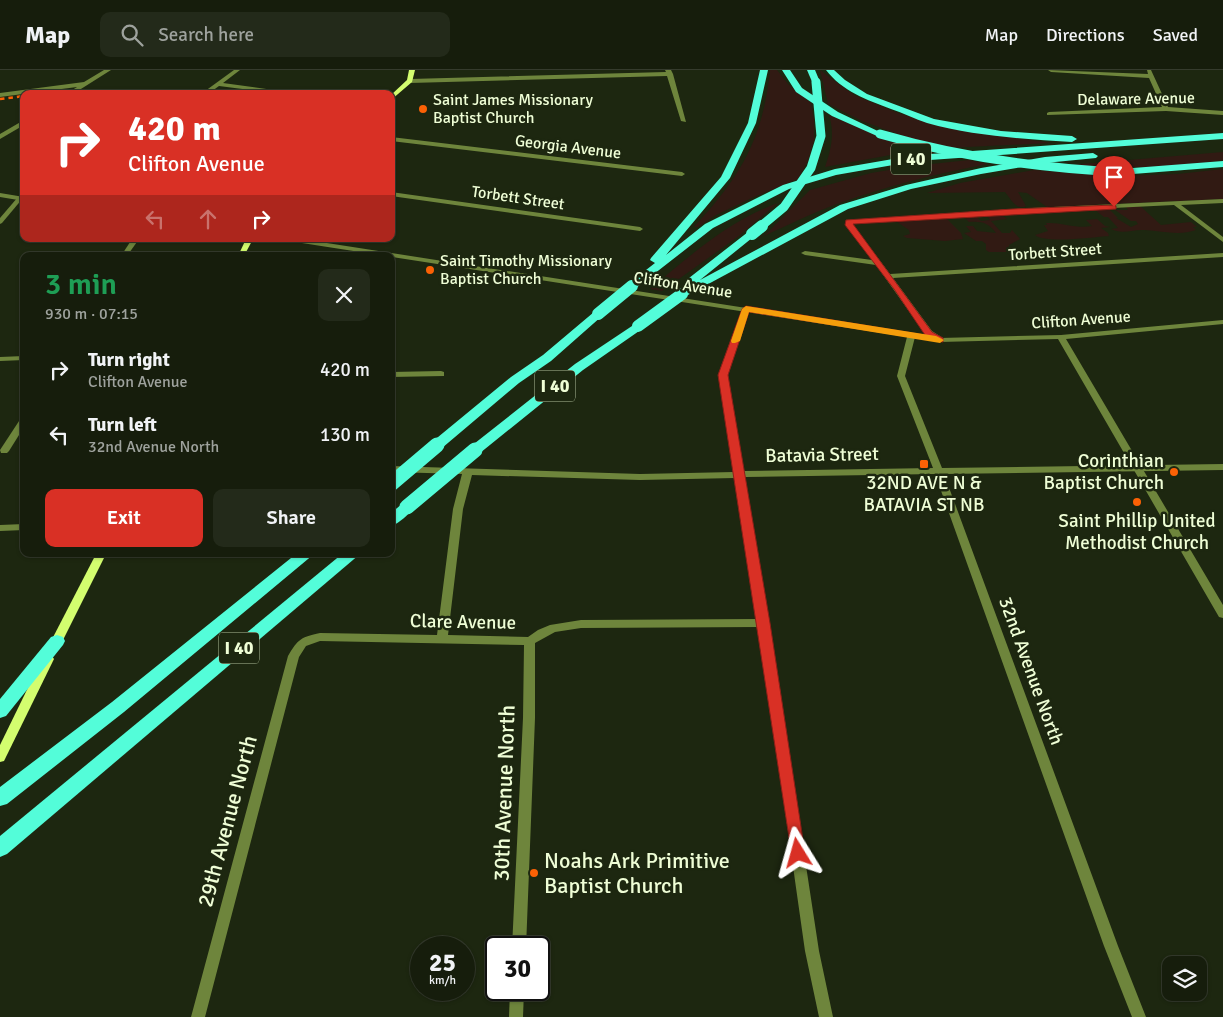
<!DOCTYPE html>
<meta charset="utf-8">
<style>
body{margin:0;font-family:Signika,sans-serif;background:#232a1a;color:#f1f3f6;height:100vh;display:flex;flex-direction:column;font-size:19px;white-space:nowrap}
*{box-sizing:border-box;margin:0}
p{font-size:16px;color:#9ea29d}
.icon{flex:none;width:28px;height:28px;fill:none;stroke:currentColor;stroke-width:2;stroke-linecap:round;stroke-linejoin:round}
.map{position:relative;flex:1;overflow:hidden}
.panel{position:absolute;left:20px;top:182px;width:375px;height:305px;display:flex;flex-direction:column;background:#161d0c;border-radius:10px;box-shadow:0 1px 4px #0004,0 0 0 1px #353b2d}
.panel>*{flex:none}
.top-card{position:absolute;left:20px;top:20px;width:375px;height:152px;border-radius:10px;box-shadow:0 1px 4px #0004,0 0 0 1px #353b2d;background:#d93025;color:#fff;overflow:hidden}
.controls{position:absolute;left:1162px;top:886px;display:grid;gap:10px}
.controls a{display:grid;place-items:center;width:45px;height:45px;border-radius:10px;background:#161d0c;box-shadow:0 1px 4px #0004,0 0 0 1px #353b2d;font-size:25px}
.speed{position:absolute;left:410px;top:866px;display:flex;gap:10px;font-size:25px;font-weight:700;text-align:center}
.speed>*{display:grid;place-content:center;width:65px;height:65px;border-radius:50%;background:#161d0c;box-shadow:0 1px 4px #0004,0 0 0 1px #353b2d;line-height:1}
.speed small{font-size:12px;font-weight:400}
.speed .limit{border:2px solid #111;border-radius:8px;background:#fff;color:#111}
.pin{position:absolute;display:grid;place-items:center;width:42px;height:42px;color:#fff;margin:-51px -21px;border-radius:50% 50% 50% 0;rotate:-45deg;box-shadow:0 0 5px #0007}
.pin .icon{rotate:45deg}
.me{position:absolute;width:55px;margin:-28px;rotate:352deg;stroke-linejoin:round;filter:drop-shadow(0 0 4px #0008)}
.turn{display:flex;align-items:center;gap:18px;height:105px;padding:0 25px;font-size:22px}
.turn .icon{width:65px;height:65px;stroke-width:2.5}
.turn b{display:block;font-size:35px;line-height:42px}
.lanes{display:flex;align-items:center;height:48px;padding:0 25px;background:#0003;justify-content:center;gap:25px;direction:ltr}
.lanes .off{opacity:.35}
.round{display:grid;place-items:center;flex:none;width:52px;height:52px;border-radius:10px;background:#232a1a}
.headline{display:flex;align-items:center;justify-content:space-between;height:85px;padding:0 25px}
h1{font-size:30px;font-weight:600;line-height:38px;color:#1e9e55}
.button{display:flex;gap:10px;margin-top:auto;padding:10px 25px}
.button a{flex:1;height:58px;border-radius:10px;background:#d93025;color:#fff;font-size:20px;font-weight:600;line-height:58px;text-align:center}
.button a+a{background:#232a1a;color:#f1f3f6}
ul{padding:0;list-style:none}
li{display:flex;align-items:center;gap:15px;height:65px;padding:0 25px}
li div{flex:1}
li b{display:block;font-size:19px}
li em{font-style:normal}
header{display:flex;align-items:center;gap:30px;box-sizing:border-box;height:70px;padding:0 25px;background:#161d0c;border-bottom:1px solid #353b2d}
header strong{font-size:24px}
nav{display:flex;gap:28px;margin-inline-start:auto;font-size:18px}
.search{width:350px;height:45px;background:#232a1a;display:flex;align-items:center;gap:12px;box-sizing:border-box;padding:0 18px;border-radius:10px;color:#9ea29d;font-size:19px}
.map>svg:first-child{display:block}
</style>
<header>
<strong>Map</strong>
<div class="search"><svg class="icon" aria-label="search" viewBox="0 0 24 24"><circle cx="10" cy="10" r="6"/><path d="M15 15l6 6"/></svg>Search here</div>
<nav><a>Map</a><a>Directions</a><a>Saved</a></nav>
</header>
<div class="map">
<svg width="1223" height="947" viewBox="0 0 1223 947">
<rect width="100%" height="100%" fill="#1d2710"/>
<g fill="#311a13">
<path d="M770,0h7l11,14 23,19 3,17v20l-6,21 -10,18 -44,18 -38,18 -18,12h-4c47,-51 69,-88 76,-157z"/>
<polygon points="820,0 854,25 898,43 951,58 1052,73 947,78 903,66 862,51 828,34"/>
<path d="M829,45l55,23 40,13 -28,3 -71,13c6,-17 10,-34 4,-52z"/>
<path d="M1223,82v8c-55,9 -110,8 -165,6z"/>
<path d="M969,90l20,4c-51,9 -102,22 -152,40 -25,9 -49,21 -73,32l46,-46 61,-17 42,-7z"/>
<path d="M1223,99v30l-176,8 -20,-14 -9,-1 8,14c-10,5 -15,-7 -21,-14l-78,1 33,-10 74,-13 79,6 65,-2z"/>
<path d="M778,133l-39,33 -77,55 -12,-2c40,-33 78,-68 128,-86z"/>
<path d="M1140,136l21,19 30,-3 6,5h-4l3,3c-17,6 -33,1 -51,0 -13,-1 -22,5 -34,-1l7,-1 -10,-11h-4l-9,-7 14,-1 9,9h-2l15,9 7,-3 -2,-3h-5l-16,-11h13l-2,-3z"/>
<path d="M983,145h19l5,4 -16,2 11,12h8l2,-3 8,9 -11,6v7h-20l-3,-2v-6l-4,-3h-6l-12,-8 7,-1 -5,-6h7l4,5 19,2c-7,-10 -14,-12 -27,-11l-5,-5h13l4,4 9,-1 -2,-3z"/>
<polygon points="946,148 961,163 963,169 945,171 907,168 903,166 910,164 909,160 894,150 916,149 918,151"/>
<path d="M1097,149l8,7 5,1 -9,1 7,5 1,3c-15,1 -63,8 -74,-1l13,-4 -4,-6h3l-1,-2c15,-1 31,6 46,3l-6,-6z"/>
</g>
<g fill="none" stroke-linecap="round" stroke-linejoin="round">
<g fill="#6e853c" fill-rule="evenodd">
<polygon points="104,0 111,0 73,24 66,24 77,17 0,27 0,23 84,12"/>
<polygon points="234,0 240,0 223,13 302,24 283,24 219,16 208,24 201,24"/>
<polygon points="665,0 671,0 673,4 686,52 681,51 667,6 410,13 407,11 410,9 666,2"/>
<polygon points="1048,0 1148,4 1147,0 1151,0 1168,37 1223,41 1223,45 1166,41 1047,45 1047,43 1049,42 1162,37 1149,8 1051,2"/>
<polygon points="24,50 24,55 0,69 0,64"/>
<polygon points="391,67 682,102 685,104 682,106 391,71"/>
<polygon points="391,122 640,157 643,159 640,161 391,126"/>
<polygon points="18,127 23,128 2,153 0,154 0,148"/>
<polygon points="1223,129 1223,133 1181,135 1223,167 1223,172 1174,135 1013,143 852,154 890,204 1223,183 1223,187 893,208 932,261 943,268 944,270 940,272 926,265 876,195 805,185 801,183 805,181 872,190 846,155 846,152 849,150 1013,139"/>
<polygon points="132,169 139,169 127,186 121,186"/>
<path d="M743,237h3l4,2 -23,66 17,96 189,-3 -36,-92 10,-39 4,-2 4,2 -10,39 37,92 281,-4v6l-279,4 174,472 28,71h-14l-28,-71 -169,-472 -190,3 24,146 50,328 14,66h-14l-14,-66 -46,-324 -178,1 -26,4 -20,11v75l-9,230h-14l11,-230 1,-73 -204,-4 -14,5 -7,11 -94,360h-14l97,-361c10,-17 13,-19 32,-23l117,2 16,-126 9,-35 -71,-2v-6l249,8 94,-2 -15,-97zM472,405l168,5 95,-2 23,141 -177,1 -31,5 -12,5 -10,7 -80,-2 15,-126z"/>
<polygon points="24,286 24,290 0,291 0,287"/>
<polygon points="441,301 444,302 444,306 391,307 391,302"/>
<polygon points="24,347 24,357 9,381 7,383 1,383 0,380 21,348"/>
<polygon points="24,454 24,460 0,461 0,455"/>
<polygon points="510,920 524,920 523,947 509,947"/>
</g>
<g fill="#6e853c" fill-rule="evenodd">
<polygon points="0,123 24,127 24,131 0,127"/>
<polygon points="285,169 301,169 940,268 1061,265 1223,250 1223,254 1066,269 1223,535 1223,548 1219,547 1058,269 940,272 289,171"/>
</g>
<g fill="#d3fd6f" fill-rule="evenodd">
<polygon points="409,0 415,0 412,12 391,30 391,25 407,10"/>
<polygon points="246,169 253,169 244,186 238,186"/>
<polygon points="96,484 106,484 58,580 50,580 48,577"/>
<polygon points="48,585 52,586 54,589 4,691 0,692 0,675 42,589 44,586"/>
</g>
<g fill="#53fdd9" fill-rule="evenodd">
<polygon points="760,0 768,0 756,53 730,108 666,185 705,154 783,115 835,99 916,85 1223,63 1223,69 916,91 836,105 789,119 713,158 636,218 628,218 626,216 628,214 655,193 650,190 651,188 721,107 748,53"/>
<polygon points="782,0 790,0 802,18 838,42 884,64 880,67 877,66 832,46 796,22"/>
<polygon points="807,0 815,0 820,12 819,14 813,14"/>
<path d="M826,0h8l11,10 22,14 67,25 67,12 71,5 5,3 -5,3c-49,-3 -98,-6 -145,-19 -12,-4 -24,-10 -36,-14 -24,-9 -49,-18 -65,-39z"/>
<polygon points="1093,83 1098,86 1096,88 1045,93 981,104 911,119 848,139 686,226 682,227 676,224 694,213 689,212 687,210 689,208 748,162 752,161 757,164 700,210 840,135 906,115 981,98 1045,87"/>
<polygon points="1223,91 1223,97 1120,105 1115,102 1120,99"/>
<polygon points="598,241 602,242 604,244 602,246 551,291 519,313 442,378 432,378 430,375 432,372 511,307 543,285 594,242"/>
<polygon points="638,252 644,256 642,259 583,300 480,383 470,383 468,380 470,377 575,294"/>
<path d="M407,432l5,2 2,3c-5,7 -14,16 -23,19v-13l11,-9z"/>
<polygon points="296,484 314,484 124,642 7,734 0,736 0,717 112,632"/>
<polygon points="342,484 360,484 7,784 0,787 0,766"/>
<polygon points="57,565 63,567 65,571 63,575 6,646 0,648 0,629 51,567"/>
</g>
<g stroke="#fb6105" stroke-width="2.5" stroke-dasharray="4.5 4" stroke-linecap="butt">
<polyline points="45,24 53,23"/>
<polyline points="0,29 24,26"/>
</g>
<g stroke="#53fdd9" stroke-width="9">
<path d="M880,64c79,23 158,34 240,38"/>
<polyline points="760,157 784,137 811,98 821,66 816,12"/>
</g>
<g stroke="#53fdd9" stroke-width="12">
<polyline points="752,164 762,156"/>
<polyline points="598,244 632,216"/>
<polyline points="638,256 682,224"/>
</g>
<g stroke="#53fdd9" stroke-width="15">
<polyline points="391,414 437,375"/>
<polyline points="407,437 475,380"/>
</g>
</g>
<polygon fill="#d93025" stroke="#8d1f18" points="1114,135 1116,136 1116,139 853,154 932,262 943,268 943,272 749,242 728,305 770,553 805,783 803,787 798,789 792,787 718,305 742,239 746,236 925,265 894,219 845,155 846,150 1013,139"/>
<polygon fill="#f59e0b" points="746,236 936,266 944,270 940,273 749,242 740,271 735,273 732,273 731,271 742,239"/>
<g fill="#fb6105" stroke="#1d2710" stroke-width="2">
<circle cx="423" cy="39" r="5"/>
<circle cx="430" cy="200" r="5"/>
<rect x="919" y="389" width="10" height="10" rx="2.5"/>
<circle cx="1174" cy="402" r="5"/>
<circle cx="1137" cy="432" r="5"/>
<circle cx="534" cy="803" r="5"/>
</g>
<g text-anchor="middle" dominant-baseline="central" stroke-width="5" stroke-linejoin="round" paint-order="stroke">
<g font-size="16" fill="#effed6" stroke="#1d2710">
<text transform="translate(1136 29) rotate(-1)">Delaware Avenue</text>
<text transform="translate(568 77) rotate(7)">Georgia Avenue</text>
<text transform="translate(518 128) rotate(8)">Torbett Street</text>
<text transform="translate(1055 182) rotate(-4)">Torbett Street</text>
<text transform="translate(683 215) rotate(9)">Clifton Avenue</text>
<text transform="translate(1081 250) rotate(-4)">Clifton Avenue</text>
</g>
<g font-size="16" fill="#effed6" stroke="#1d2710" text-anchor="start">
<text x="433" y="30">Saint James Missionary<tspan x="433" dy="18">Baptist Church</tspan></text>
<text x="440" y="191">Saint Timothy Missionary<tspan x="440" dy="18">Baptist Church</tspan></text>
</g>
<g fill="#1d2710" stroke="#b0be9b" stroke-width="1">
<rect x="891" y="73.5" width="40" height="31" rx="4"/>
<rect x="535" y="300.5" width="40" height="31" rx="4"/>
<rect x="219" y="562.5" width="40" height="31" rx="4"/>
</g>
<g font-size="18" font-weight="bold" fill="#effed6">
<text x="911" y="89">I 40</text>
<text x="555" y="316">I 40</text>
<text x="239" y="578">I 40</text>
</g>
<g font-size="19" fill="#effed6" stroke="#1d2710">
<text transform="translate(822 385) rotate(-1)">Batavia Street</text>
<text transform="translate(463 552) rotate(1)">Clare Avenue</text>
<text transform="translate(1031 601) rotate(70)">32nd Avenue North</text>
</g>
<g font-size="19" fill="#effed6" stroke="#1d2710">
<text x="1164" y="391" text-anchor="end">Corinthian<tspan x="1164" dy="22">Baptist Church</tspan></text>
<text x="924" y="413">32ND AVE N &amp;<tspan x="924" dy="22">BATAVIA ST NB</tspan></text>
<text x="1137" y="451">Saint Phillip United<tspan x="1137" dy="22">Methodist Church</tspan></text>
</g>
<g font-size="22" fill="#effed6" stroke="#1d2710">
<text transform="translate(504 723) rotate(-88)">30th Avenue North</text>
<text transform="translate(227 751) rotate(-75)">29th Avenue North</text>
</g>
<g font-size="22" fill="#effed6" stroke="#1d2710" text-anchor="start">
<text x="544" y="790">Noahs Ark Primitive<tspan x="544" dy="25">Baptist Church</tspan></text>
</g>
</g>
</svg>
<div class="controls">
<a><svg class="icon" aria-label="layers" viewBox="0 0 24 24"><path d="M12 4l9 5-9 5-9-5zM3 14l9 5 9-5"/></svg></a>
</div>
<div class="speed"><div>25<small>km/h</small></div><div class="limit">30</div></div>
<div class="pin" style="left:1114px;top:137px;background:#d93025"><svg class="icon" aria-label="arrive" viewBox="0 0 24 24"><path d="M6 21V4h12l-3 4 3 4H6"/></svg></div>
<svg class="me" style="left:798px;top:783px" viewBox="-20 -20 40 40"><path d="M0-17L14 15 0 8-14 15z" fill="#d93025" stroke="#fff" stroke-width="4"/></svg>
<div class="top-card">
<div class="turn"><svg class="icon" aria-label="right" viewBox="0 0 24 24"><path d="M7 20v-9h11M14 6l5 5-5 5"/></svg><div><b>420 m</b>Clifton Avenue</div></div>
<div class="lanes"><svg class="icon off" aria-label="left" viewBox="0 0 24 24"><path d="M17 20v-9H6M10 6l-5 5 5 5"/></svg><svg class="icon off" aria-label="ahead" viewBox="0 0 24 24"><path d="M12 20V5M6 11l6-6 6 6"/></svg><svg class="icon" aria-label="right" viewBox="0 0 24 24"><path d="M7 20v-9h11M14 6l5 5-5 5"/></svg></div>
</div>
<section class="panel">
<div class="headline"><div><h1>3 min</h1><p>930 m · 07:15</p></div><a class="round"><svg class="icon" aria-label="close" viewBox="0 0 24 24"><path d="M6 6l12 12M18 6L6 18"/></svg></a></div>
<ul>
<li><svg class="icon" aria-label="right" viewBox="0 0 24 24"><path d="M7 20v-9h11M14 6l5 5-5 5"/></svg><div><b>Turn right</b><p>Clifton Avenue</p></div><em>420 m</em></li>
<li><svg class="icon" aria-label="left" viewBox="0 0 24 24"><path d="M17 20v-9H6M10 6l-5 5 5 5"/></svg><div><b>Turn left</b><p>32nd Avenue North</p></div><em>130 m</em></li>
</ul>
<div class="button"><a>Exit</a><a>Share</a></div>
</section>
</div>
